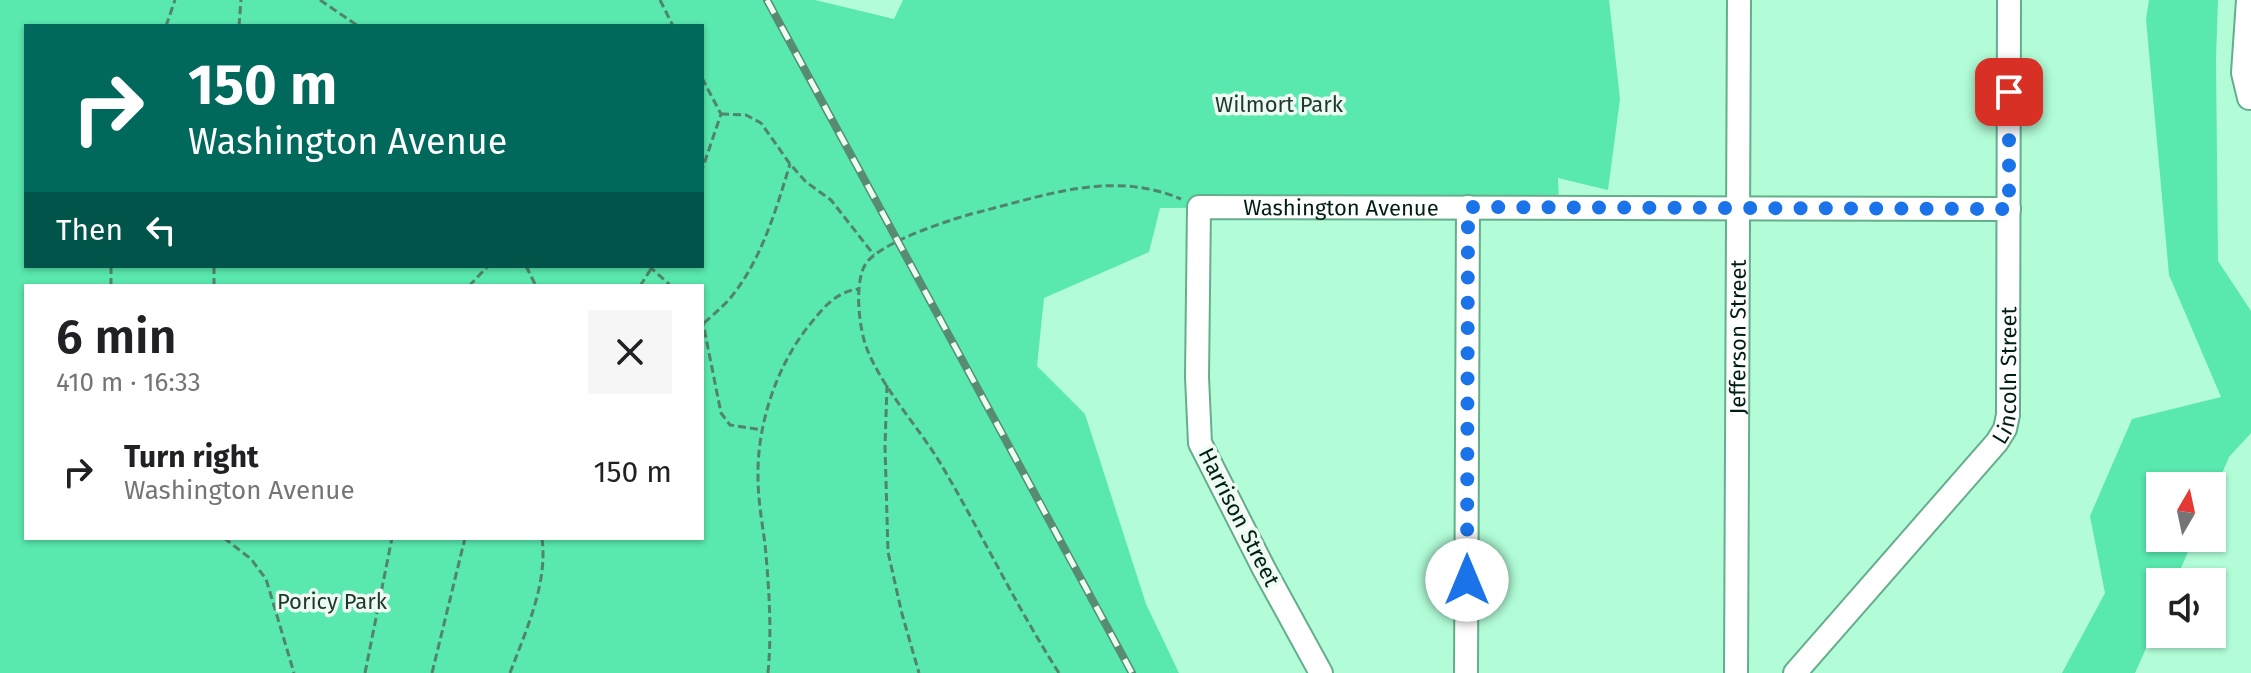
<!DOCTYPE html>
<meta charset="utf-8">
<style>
body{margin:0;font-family:"Fira Sans",sans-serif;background:#f6f6f6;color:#202124;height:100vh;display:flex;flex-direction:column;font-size:30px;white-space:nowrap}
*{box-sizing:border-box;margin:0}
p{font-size:26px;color:#757577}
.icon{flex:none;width:44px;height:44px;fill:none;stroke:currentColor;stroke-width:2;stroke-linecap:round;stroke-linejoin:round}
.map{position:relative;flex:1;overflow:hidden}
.drawer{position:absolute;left:24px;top:284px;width:680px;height:256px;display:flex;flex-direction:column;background:#fff;border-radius:0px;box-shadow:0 2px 6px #0004}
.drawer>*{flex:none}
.top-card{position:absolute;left:24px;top:24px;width:680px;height:244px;border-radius:0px;box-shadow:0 2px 6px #0004;background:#00695c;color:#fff;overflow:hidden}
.needle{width:52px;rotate:9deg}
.fabs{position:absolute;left:2146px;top:472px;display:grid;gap:16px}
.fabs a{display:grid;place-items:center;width:80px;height:80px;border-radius:0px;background:#fff;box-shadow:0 2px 6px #0004;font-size:40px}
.pin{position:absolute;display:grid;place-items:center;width:68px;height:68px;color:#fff;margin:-34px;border-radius:16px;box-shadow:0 4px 12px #0006}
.me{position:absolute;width:88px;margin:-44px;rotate:0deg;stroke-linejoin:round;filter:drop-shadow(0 0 6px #0008)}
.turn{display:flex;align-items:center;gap:28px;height:168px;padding:0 32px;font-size:36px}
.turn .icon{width:104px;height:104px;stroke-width:2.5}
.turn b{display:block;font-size:56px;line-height:68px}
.then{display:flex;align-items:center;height:76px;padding:0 32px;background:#0003;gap:16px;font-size:30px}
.round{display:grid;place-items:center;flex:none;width:84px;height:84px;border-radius:0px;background:#f6f6f6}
.head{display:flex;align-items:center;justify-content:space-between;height:136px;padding:0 32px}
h1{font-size:48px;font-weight:600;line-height:60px}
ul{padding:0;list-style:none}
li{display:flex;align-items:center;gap:24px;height:104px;padding:0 32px}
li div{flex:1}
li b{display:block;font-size:30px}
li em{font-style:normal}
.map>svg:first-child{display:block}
</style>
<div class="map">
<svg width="2251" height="673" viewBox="0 0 2251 673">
<rect width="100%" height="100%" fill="#b2fdd8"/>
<g fill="#59e8ad" fill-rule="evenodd">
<path d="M0,0h815l79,19 9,-19h706l11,99 -12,91 -50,-12 1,29 -399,1 -11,44 -105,46 -7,68 48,48 61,190 33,69h-1179zM26,26h676v240h-676zM26,286h676v252h-676z"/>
<polygon points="2149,0 2218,0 2216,58 2218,261 2251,311 2251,433 2229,457 2212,497 2212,486 2160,486 2160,538 2194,538 2175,582 2160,582 2160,617 2135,673 2062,673 2105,593 2090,516 2132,419 2221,397 2169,275 2146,19"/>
</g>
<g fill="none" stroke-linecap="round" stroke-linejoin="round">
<defs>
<g id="minor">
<polyline points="2248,0 2243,73 2249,98"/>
<path id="s1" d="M1321,673l-57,-104 -64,-126 -3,-66 2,-170 810,2"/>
<polyline points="1466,673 1468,207"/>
<path id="s2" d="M1736,673l3,-673"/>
<path id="s3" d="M1795,673l202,-231 8,-13 3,-14 1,-415"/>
</g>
</defs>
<use href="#minor" stroke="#65ae8c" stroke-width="26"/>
<g stroke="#51846c" stroke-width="3" stroke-dasharray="8 4" stroke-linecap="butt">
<polyline points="320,0 358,26"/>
<polyline points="660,0 673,26"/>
<polyline points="166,26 175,0"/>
<polyline points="239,26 241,0"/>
<polyline points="702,78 721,114 702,170"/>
<polyline points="721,114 746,115 761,123 790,164 806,182 831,200 874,255"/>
<polyline points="111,266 111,286"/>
<polyline points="526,266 536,286"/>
<polyline points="649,266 671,286"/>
<polyline points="214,286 214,266"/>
<polyline points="469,286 488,266"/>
<polyline points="640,286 653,266"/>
<polyline points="702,318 721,413 730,425 762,430"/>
<path d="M704,323c10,-9 20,-17 28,-27 30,-38 44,-86 58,-132"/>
<polyline points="887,385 885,446 888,552 902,614 919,673"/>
<polyline points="224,538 251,559 266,579 294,673"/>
<polyline points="365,673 392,538"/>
<polyline points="432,673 465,538"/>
<path d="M510,673c16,-43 38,-89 32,-135"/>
<path d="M768,673c4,-43 1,-86 -3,-129 -3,-22 -7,-45 -7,-67 -1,-53 19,-113 53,-154 13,-16 26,-32 48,-34"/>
<path d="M1059,673c-43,-67 -77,-139 -117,-207 -23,-39 -58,-75 -75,-117 -8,-20 -13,-65 -2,-84 12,-22 89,-47 114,-53 67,-17 135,-42 202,-13"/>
</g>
<use href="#minor" stroke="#fff" stroke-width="22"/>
<defs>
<polyline id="rail" points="767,0 1132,673"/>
</defs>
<use href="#rail" stroke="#578c73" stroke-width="8"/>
<use href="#rail" stroke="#edfbf3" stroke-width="5" stroke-dasharray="15" stroke-linecap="butt"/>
</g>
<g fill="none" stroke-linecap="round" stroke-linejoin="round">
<polyline stroke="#1a73e8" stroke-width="14" stroke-dasharray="0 25.2" points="1467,580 1468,207 2009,209 2009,92"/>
</g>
<g text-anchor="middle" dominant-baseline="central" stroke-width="7" stroke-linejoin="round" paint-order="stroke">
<g font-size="22" fill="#1f372c" stroke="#edfbf3">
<text x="1279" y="104">Wilmort Park</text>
<text x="332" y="601">Poricy Park</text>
</g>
<g font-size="22" fill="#001f12" stroke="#edfbf3">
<text stroke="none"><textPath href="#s1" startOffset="638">Washington Avenue</textPath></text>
<text stroke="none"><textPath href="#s2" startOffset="336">Jefferson Street</textPath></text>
<text stroke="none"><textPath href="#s3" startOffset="376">Lincoln Street</textPath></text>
<text transform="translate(1239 517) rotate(63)">Harrison Street</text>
</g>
</g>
</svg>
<div class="fabs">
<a><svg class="needle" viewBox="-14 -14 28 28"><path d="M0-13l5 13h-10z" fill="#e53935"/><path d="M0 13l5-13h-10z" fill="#757577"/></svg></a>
<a><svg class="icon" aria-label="sound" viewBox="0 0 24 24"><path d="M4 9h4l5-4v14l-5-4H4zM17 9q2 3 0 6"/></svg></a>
</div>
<div class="pin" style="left:2009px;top:92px;background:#d93025"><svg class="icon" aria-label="arrive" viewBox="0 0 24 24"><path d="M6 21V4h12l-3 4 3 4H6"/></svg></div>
<svg class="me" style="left:1467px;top:580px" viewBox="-20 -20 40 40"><circle r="19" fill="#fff"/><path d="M0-13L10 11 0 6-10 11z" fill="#1a73e8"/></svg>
<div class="top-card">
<div class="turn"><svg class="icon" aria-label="right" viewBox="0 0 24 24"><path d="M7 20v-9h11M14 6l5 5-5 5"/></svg><div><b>150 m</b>Washington Avenue</div></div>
<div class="then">Then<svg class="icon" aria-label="left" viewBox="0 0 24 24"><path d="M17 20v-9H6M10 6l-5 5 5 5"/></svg></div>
</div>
<section class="drawer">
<div class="head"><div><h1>6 min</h1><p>410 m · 16:33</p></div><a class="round"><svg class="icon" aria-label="close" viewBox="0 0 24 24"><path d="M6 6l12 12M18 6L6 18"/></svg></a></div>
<ul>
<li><svg class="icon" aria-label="right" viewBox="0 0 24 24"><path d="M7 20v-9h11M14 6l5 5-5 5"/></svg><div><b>Turn right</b><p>Washington Avenue</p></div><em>150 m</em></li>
</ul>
</section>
</div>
